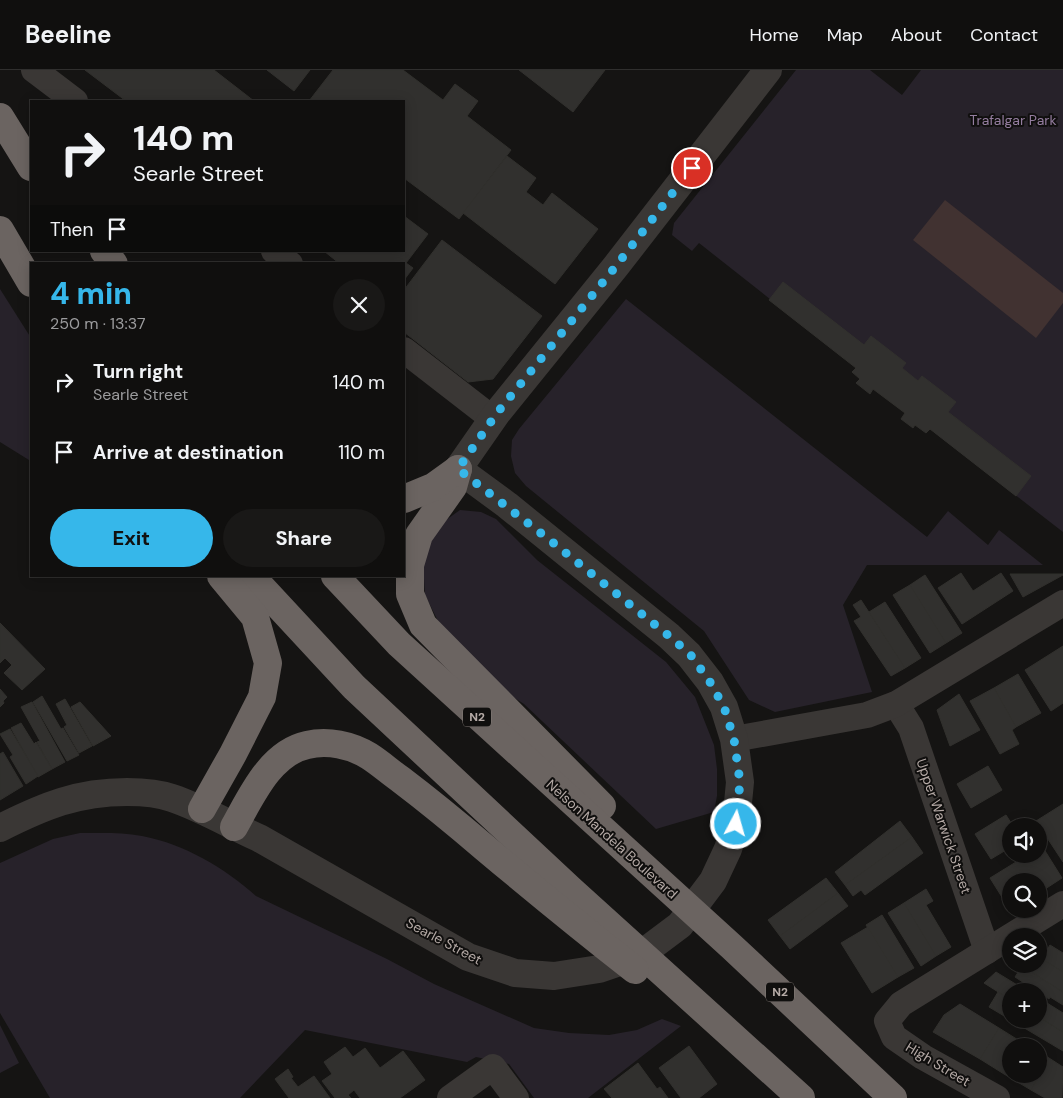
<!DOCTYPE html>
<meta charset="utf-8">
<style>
body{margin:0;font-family:"DM Sans",sans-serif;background:#191817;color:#f1f3f6;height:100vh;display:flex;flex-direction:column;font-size:19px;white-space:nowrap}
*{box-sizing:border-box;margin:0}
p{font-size:16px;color:#9c9c9e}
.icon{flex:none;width:28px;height:28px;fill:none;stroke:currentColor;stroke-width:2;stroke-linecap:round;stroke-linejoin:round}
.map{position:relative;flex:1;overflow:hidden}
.drawer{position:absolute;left:30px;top:192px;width:375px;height:315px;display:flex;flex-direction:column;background:#100f0e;border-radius:0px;box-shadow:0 2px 12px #0003,0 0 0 1px #302f2e}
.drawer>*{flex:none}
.banner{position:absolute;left:30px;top:30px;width:375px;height:152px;border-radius:0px;box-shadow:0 2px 12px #0003,0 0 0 1px #302f2e;background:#100f0e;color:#f1f3f6;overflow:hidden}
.buttons{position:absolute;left:1002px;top:748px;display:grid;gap:10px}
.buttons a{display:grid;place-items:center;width:45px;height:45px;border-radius:50%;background:#100f0e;box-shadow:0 2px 12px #0003,0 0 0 1px #302f2e;font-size:25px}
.pin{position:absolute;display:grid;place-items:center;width:42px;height:42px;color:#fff;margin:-21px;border:2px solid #fff;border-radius:50%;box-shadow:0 1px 5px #0007}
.me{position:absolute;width:55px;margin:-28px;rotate:6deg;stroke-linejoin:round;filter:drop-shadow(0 0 4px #0008)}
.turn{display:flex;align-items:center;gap:18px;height:105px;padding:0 20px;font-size:22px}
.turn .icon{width:65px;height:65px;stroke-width:2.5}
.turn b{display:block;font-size:35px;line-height:42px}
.then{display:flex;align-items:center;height:48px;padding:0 20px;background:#0003;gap:10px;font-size:19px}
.round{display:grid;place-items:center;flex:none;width:52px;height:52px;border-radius:26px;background:#191817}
.head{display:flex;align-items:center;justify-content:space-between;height:85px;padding:0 20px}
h1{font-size:30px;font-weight:800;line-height:38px;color:#36b7ea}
.action{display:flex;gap:10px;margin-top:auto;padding:10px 20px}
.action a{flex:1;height:58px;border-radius:30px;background:#36b7ea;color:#111;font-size:20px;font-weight:800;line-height:58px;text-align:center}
.action a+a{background:#191817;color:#f1f3f6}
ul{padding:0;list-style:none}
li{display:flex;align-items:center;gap:15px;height:70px;padding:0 20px}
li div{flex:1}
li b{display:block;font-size:19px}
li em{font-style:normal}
header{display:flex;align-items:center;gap:30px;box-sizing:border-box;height:70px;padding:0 25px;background:#100f0e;border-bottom:1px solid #302f2e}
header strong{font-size:24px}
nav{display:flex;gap:28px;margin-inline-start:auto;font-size:18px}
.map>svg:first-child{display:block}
</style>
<header>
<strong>Beeline</strong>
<nav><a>Home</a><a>Map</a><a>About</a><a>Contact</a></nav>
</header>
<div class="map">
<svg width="1063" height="1028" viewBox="0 0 1063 1028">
<rect width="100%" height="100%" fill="#151413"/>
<g fill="#27222a">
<polygon points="796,0 870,0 902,25 921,0 1063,0 1063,462 930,359 856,297 699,173 692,181 672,165 674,153"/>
<polygon points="0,219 31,268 31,389 29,390 0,372"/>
<polygon points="626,229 927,467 948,441 988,475 999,460 1043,495 867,495 843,535 872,622 775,642 749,630 704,561 526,416 515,403 511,386 512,370 519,359"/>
<polygon points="460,440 481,442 496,449 537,490 666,592 695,627 714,675 717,699 717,726 714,742 656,759 524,634 507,623 441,557 425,525 423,493 434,462 446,450"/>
<path d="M80,763c21,0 42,-1 62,3 42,8 83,32 114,60l131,63 47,25 100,44 35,5 40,2 28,-5 25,-11 19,7 -93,72h-54l-25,-34 -33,-7 -9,5 -162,-32 -65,68h-190l-50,-85v-150l53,-24z"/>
<polygon points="0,955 19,993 0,1003"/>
</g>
<polygon fill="#413231" points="945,130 1063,223 1063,233 1036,268 913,170"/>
<g fill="#31302e" stroke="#31302d">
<polygon points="85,0 214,0 254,31 126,31"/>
<polygon points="267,0 310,0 294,21"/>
<polygon points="333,0 403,0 443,30 455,14 478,31 467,46 511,80 459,149 404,108 404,31 309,31"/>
<polygon points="519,0 605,0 573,42"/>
<polygon points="507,86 536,108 526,122 543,135 552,123 598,159 555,214 463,143"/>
<polygon points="404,146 428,164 406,193 413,198 404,210 404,194 340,194 324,181 404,181"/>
<polygon points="442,170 542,246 493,309 468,312 404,262 404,220"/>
<polygon points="783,212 864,275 871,266 906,293 902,298 918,311 922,306 956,332 948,342 1031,406 1016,426 930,359 926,363 915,355 913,358 901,349 905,343 873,319 870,324 856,313 860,309 852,302 856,298 769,230"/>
<polygon points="961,503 973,521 1001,503 1013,521 962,554 938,518"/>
<polygon points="1010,504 1063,504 1063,505 1023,527"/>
<polygon points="925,505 962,563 946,573 910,515"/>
<polygon points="910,515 946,573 930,583 893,525"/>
<polygon points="861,530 905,598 891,606 854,551 861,547 853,535"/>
<polygon points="885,532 921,588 905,598 869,542"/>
<polygon points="0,553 45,599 22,620 4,603 12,595 5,588 0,593"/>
<polygon points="1063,576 1063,633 1051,641 1025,600"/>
<polygon points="1018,604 1041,643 1016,657 994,618"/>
<polygon points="994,618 1016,657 1012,660 1019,674 1000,684 970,631"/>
<polygon points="0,619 7,627 3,631 4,633 0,637"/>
<polygon points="959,624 980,660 950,676 937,640"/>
<polygon points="42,626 61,659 63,658 79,685 67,691 33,632"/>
<polygon points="65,629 92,676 79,683 64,657 67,655 56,634"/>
<polygon points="32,632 65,692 52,699 37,672 40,671 21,637"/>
<polygon points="80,632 109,664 111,666 93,676 71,637"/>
<polygon points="21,653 34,674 36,672 52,699 38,707 11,658"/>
<polygon points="10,659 38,706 26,714 10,687 13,685 0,664"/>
<polygon points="3,682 23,716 0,730 0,684"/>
<polygon points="988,696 1002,720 971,738 957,714"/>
<polygon points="1063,734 1063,792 1036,751"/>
<polygon points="1006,745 1013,756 1011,756 1011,777 991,789 975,764"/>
<polygon points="900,751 912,767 845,815 835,802"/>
<polygon points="912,767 923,783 865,825 861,820 853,826 845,815"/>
<polygon points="1042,776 1062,808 1039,823 1039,811 1011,811 1011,839 1013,839 1010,840 990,808 1029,784 1039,784 1039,778"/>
<polygon points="826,808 838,823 780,866 768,850"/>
<polygon points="926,819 933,831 926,835 951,877 936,886 904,833"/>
<polygon points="838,823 848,836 790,879 780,866"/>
<polygon points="904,833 936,886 921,896 888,843"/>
<polygon points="882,845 914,898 898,907 866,855"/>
<polygon points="868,857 898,907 872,923 841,873"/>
<polygon points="1050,875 1063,883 1063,902 1041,889"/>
<polygon points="1039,887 1063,902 1063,922 1027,900 1031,894 1039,894"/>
<polygon points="1022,896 1063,922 1063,935 1050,927 1049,929 1015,907"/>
<polygon points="996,902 1027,921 1011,921 1011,930 984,913"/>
<polygon points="998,922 1011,930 1011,949 1039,949 1039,947 1063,962 1063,981 989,937"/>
<polygon points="1039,928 1063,943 1063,962 1039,947"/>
<polygon points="960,934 999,958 980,989 933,962 944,945"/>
<polygon points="999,958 1023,973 1021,976 1011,976 1011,993 1004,1004 980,989"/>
<polygon points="689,976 717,1014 699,1028 681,1028 659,998"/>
<polygon points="345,977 353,987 365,978 380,998 403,981 425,1010 400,1028 360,1028 354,1020 348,1025 351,1028 335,1028 322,1011 332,1004 324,992"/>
<polygon points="1039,982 1049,988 1031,1020 1004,1004 1011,993 1011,1004 1039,1004"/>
<polygon points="1049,988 1063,997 1062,1028 1045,1028 1031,1020"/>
<polygon points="638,993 657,1019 660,1017 668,1028 612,1028 604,1019"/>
<polygon points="288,999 293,1007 291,1008 298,1017 314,1006 330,1028 289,1028 275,1009"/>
</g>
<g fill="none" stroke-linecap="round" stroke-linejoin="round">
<g stroke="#3a3735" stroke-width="26">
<polyline points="34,0 75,31"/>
<polyline points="274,181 290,194"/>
<polyline points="404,280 493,349"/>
<polyline points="896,634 911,658 987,881"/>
<polyline points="734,669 867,645 896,634 1063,533"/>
<polyline points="450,1028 493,997 516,1028"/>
<polyline points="997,1028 923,987 894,967 887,951 901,934 1063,834"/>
</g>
<path stroke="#3a3735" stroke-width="28" d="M0,758c44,-22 77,-36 127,-36 15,0 31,1 45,6 30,10 58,27 87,40l209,119 47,16 39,3 45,-7 41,-14 40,-30 33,-44 15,-32 8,-25 4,-42 -6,-43 -10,-32 -14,-25 -21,-27 -20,-19 -162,-131 -49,-36 39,-56 119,-147 152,-196"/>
<g stroke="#6b6461" stroke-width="28">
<polyline points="0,47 31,97"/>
<polyline points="0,160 31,213"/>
<polyline points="104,181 114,194"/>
<polyline points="458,399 453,417 419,465 410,495 410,524 423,555 602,736"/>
<polyline points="404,429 433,417 458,399"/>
<polyline points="251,506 354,617 571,820 801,1028"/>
<polyline points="335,506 399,574 732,877 893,1028"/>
<polyline points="202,739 233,684 262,627 268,593 255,547 221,506"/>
<path d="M234,757c17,-30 36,-74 73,-82 21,-5 44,0 62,11 11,7 21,16 31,23 29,22 57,45 85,69 50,42 99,82 150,122"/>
</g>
</g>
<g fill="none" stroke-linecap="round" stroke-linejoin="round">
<polyline stroke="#36b7ea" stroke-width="9" stroke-dasharray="0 16.2" points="692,98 616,196 497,343 458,399 551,471 669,566 690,584 710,612 724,637 734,669 740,712 736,754"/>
</g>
<g text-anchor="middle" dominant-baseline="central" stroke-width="4" stroke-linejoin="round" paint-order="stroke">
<g fill="#100f0e" stroke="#847c78" stroke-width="1">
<rect x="463" y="637.5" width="28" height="19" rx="4"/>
<rect x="766" y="912.5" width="28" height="19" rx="4"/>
</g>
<g font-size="12" font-weight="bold" fill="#b5aaa6">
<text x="477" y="647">N2</text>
<text x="780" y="922">N2</text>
</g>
<g font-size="14" fill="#947d9f" stroke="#100f0e">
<text x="1013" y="50">Trafalgar Park</text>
</g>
<g font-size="14" fill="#b5aaa6" stroke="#100f0e">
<text transform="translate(944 756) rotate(71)">Upper Warwick Street</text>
<text transform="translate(612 769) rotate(42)">Nelson Mandela Boulevard</text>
<text transform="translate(444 871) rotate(28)">Searle Street</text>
<text transform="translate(938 994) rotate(31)">High Street</text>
</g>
</g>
</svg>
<div class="buttons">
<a><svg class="icon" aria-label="sound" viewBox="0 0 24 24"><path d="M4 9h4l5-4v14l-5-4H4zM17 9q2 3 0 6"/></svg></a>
<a><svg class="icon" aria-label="search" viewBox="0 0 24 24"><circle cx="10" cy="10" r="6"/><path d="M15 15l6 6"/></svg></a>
<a><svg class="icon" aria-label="layers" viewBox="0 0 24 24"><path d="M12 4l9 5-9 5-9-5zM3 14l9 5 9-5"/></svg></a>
<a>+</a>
<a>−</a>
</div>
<div class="pin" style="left:692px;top:98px;background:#d93025"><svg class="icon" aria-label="arrive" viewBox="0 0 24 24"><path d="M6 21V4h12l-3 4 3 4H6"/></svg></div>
<svg class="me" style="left:736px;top:754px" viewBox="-20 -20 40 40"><circle r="17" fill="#36b7ea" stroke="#fff" stroke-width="3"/><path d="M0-11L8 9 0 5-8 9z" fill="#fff"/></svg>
<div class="banner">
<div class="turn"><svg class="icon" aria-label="right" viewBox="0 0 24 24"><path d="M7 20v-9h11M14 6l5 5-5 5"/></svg><div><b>140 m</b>Searle Street</div></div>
<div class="then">Then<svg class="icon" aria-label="arrive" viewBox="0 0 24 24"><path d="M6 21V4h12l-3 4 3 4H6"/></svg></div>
</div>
<section class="drawer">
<div class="head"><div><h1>4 min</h1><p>250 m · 13:37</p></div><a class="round"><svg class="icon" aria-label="close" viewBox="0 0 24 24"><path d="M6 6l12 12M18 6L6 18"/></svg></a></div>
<ul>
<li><svg class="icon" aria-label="right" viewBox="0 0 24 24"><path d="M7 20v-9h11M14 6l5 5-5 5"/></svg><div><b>Turn right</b><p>Searle Street</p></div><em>140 m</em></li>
<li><svg class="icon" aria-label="arrive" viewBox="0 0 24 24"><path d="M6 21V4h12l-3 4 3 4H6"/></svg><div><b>Arrive at destination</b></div><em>110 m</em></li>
</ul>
<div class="action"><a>Exit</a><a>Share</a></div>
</section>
</div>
